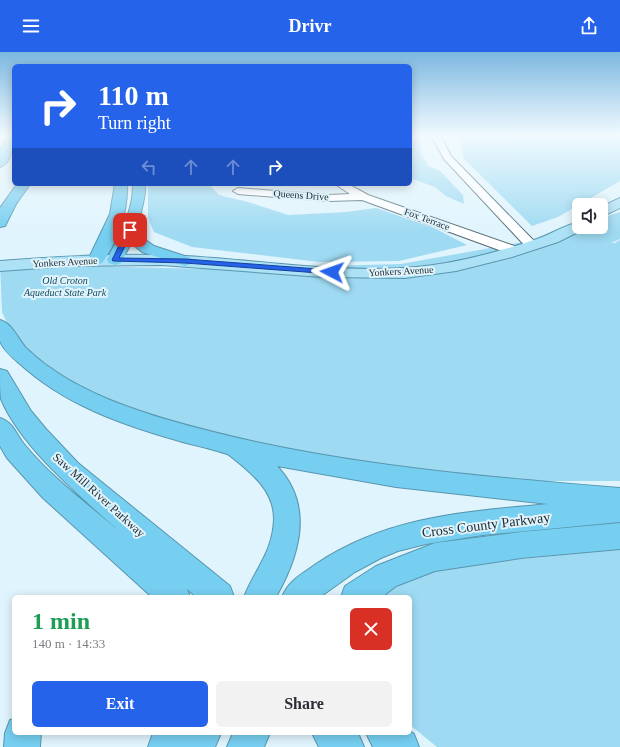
<!DOCTYPE html>
<meta charset="utf-8">
<style>
body{margin:0;font-family:Georgia,serif;background:#f2f2f3;color:#2b2b33;height:100vh;display:flex;flex-direction:column;font-size:15px;white-space:nowrap}
*{box-sizing:border-box;margin:0}
p{font-size:13px;color:#7c7c81}
.icon{flex:none;width:22px;height:22px;fill:none;stroke:currentColor;stroke-width:2;stroke-linecap:round;stroke-linejoin:round}
.map{position:relative;flex:1;overflow:hidden}
.sheet{position:absolute;left:12px;top:543px;width:400px;height:140px;display:flex;flex-direction:column;background:#fff;border-radius:6px;box-shadow:0 2px 10px #0003}
.sheet>*{flex:none}
.banner{position:absolute;left:12px;top:12px;width:400px;height:122px;border-radius:6px;box-shadow:0 2px 10px #0003;background:#2563eb;color:#fff;overflow:hidden}
.fabs{position:absolute;left:572px;top:146px;display:grid;gap:8px}
.fabs a{display:grid;place-items:center;width:36px;height:36px;border-radius:6px;background:#fff;box-shadow:0 2px 10px #0003;font-size:20px}
.pin{position:absolute;display:grid;place-items:center;width:34px;height:34px;color:#fff;margin:-17px;border-radius:8px;box-shadow:0 2px 6px #0006}
.me{position:absolute;width:44px;margin:-22px;rotate:274deg;stroke-linejoin:round;filter:drop-shadow(0 0 3px #0008)}
.turn{display:flex;align-items:center;gap:14px;height:84px;padding:0 20px;font-size:18px}
.turn .icon{width:52px;height:52px;stroke-width:2.5}
.turn b{display:block;font-size:28px;line-height:34px}
.lanes{display:flex;align-items:center;height:38px;padding:0 20px;background:#0003;justify-content:center;gap:20px;direction:ltr}
.lanes .off{opacity:.35}
.round{display:grid;place-items:center;flex:none;width:42px;height:42px;border-radius:6px;background:#f2f2f3}
.overview{display:flex;align-items:center;justify-content:space-between;height:68px;padding:0 20px}
h1{font-size:24px;font-weight:600;line-height:30px;color:#1e9e55}
.cta{display:flex;gap:8px;margin-top:auto;padding:8px 20px}
.cta a{flex:1;height:46px;border-radius:6px;background:#2563eb;color:#fff;font-size:16px;font-weight:600;line-height:46px;text-align:center}
.cta a+a{background:#f2f2f3;color:#2b2b33}
header{display:flex;justify-content:space-between;align-items:center;height:52px;padding:0 20px;background:#2563eb;color:#fff;font-size:18px;font-weight:600}
.map>svg:first-child{display:block}
</style>
<header><svg class="icon" aria-label="menu" viewBox="0 0 24 24"><path d="M4 6h16M4 12h16M4 18h16"/></svg>Drivr<svg class="icon" aria-label="share" viewBox="0 0 24 24"><path d="M12 15V3M7 8l5-5 5 5M5 13v7h14v-7"/></svg></header>
<div class="map">
<svg width="620" height="695" viewBox="0 0 620 695">
<rect width="100%" height="100%" fill="#e0f4fd"/>
<g fill="#9edaf2">
<polygon points="410,83 420,86 421,101 428,114 440,119 463,143 464,152 446,144 435,135 410,126"/>
<polygon points="455,83 620,83 620,129 558,165 532,174 463,106 462,93"/>
<polygon points="148,132 209,132 219,143 248,150 288,163 346,160 376,156 434,176 467,193 399,209 319,210 192,195 154,180 148,166"/>
<polygon points="620,160 620,187 611,191 615,191 620,188 620,429 532,429 367,415 225,385 105,348 41,310 14,286 2,260 0,212 207,217 401,212 529,189 579,173 579,175 601,175 601,166"/>
<polygon points="620,497 620,695 437,695 410,673 410,545 374,545 386,536 443,512 534,506"/>
</g>
<g fill="none" stroke-linecap="round" stroke-linejoin="round">
<defs>
<g id="minor">
<polygon points="431,83 440,83 451,104 536,191 538,194 536,197 528,197 444,107"/>
<polygon points="335,132 348,132 368,143 520,196 521,199 515,203 510,202 362,148 328,149 238,142 233,139 238,136 328,143 350,142"/>
</g>
<g id="major">
<polygon points="620,146 620,156 601,165 601,155"/>
<path d="M579,170v5h7l-2,2 -26,13 -46,15 -56,14 -51,7 -83,-1 -161,-12 -92,1 -69,5v-10c61,-5 123,-8 184,-5 78,4 155,18 233,11 41,-4 81,-15 120,-28 14,-5 28,-14 42,-17z"/>
</g>
<g id="highway">
<path d="M7,83h7c0,10 -3,29 -14,32v-16z"/>
<polygon points="17,132 30,132 16,152 5,174 0,175 0,156"/>
<path d="M115,132h12c1,28 -9,57 -25,79l-6,2 -6,-2 -2,-3 22,-46z"/>
<path d="M133,132h12c2,17 -10,36 -5,52l14,10 37,12 2,3 -2,3 -6,2 -6,-2 -37,-12 -11,-9 -10,20 -6,2 -6,-2 -2,-3c11,-23 27,-49 26,-76z"/>
<path d="M0,268c12,3 18,19 26,28 27,26 62,44 97,57 43,16 88,27 133,37 120,26 242,36 364,46v34l-137,13 -57,9 -28,7 -17,7 -26,14 -35,25h-38c6,-16 20,-23 34,-33 72,-48 149,-52 232,-60l-152,-17 -119,-21c37,39 23,89 -1,131h-32c11,-28 29,-45 30,-78 0,-30 -24,-47 -45,-64 -4,-3 -44,-12 -53,-15 -56,-16 -112,-36 -156,-76 -7,-6 -17,-14 -20,-23 0,-6 0,-15 0,-21z"/>
<path d="M0,317l7,2 24,40 15,18 32,34 152,123 4,11h-38l-9,-8 3,8h-38l-109,-99 -36,-40 -7,-12v-28c13,4 16,16 24,26 27,33 62,59 95,87 -39,-35 -98,-84 -118,-132 -1,-8 -1,-22 -1,-30z"/>
<polygon points="620,471 620,497 521,506 435,519 396,534 382,545 341,545 345,534 376,514 435,491 521,480"/>
<polygon points="14,667 14,681 41,681 40,695 4,695 5,681 10,668"/>
<polygon points="410,679 414,682 419,695 373,695 366,681 410,681"/>
<polygon points="153,681 221,681 215,695 148,695"/>
<polygon points="233,681 270,681 264,695 227,695"/>
<polygon points="312,681 358,681 364,695 319,695"/>
</g>
</defs>
<use href="#minor" stroke="#556c75" stroke-width="2"/>
<use href="#major" stroke="#5996ae" stroke-width="2"/>
<use href="#highway" stroke="#5996ae" stroke-width="2"/>
<use href="#minor" fill="#fff" fill-rule="evenodd"/>
<use href="#major" fill="#ade2f6" fill-rule="evenodd"/>
<use href="#highway" fill="#76cef0" fill-rule="evenodd"/>
</g>
<linearGradient id="sky" x2="0" y2="1"><stop stop-color="#7cb7e0"/><stop offset="0.46" stop-color="#f1fafe"/><stop offset="1" stop-color="#f1fafe" stop-opacity="0"/></linearGradient>
<rect width="620" height="181" fill="url(#sky)"/>
<polygon fill="#2563eb" stroke="#184099" points="127,177 133,178 119,206 185,207 332,218 335,220 332,222 185,211 113,209 112,208"/>
<g text-anchor="middle" dominant-baseline="central" stroke-width="4" stroke-linejoin="round" paint-order="stroke">
<g font-size="10" fill="#242e32" stroke="#e0f4fd">
<text transform="translate(301 143) rotate(4)">Queens Drive</text>
<text transform="translate(427 167) rotate(20)">Fox Terrace</text>
<text transform="translate(65 210) rotate(-3)">Yonkers Avenue</text>
<text transform="translate(401 219) rotate(-3)">Yonkers Avenue</text>
</g>
<g font-size="10" font-style="italic" fill="#144a5c" stroke="#e0f4fd">
<text x="65" y="228">Old Croton<tspan x="65" dy="12">Aqueduct State Park</tspan></text>
</g>
<g font-size="12" fill="#242e32" stroke="#e0f4fd">
<text transform="translate(99 443) rotate(42)">Saw Mill River Parkway</text>
</g>
<g font-size="14" fill="#242e32" stroke="#e0f4fd">
<text transform="translate(486 473) rotate(-7)">Cross County Parkway</text>
</g>
</g>
</svg>
<div class="fabs">
<a><svg class="icon" aria-label="sound" viewBox="0 0 24 24"><path d="M4 9h4l5-4v14l-5-4H4zM17 9q2 3 0 6"/></svg></a>
</div>
<div class="pin" style="left:130px;top:178px;background:#d93025"><svg class="icon" aria-label="arrive" viewBox="0 0 24 24"><path d="M6 21V4h12l-3 4 3 4H6"/></svg></div>
<svg class="me" style="left:332px;top:220px" viewBox="-20 -20 40 40"><path d="M0-17L14 15 0 8-14 15z" fill="#2563eb" stroke="#fff" stroke-width="4"/></svg>
<div class="banner">
<div class="turn"><svg class="icon" aria-label="right" viewBox="0 0 24 24"><path d="M7 20v-9h11M14 6l5 5-5 5"/></svg><div><b>110 m</b>Turn right</div></div>
<div class="lanes"><svg class="icon off" aria-label="left" viewBox="0 0 24 24"><path d="M17 20v-9H6M10 6l-5 5 5 5"/></svg><svg class="icon off" aria-label="ahead" viewBox="0 0 24 24"><path d="M12 20V5M6 11l6-6 6 6"/></svg><svg class="icon off" aria-label="ahead" viewBox="0 0 24 24"><path d="M12 20V5M6 11l6-6 6 6"/></svg><svg class="icon" aria-label="right" viewBox="0 0 24 24"><path d="M7 20v-9h11M14 6l5 5-5 5"/></svg></div>
</div>
<section class="sheet">
<div class="overview"><div><h1>1 min</h1><p>140 m · 14:33</p></div><a class="round" style="background:#d93025;color:#fff"><svg class="icon" aria-label="close" viewBox="0 0 24 24"><path d="M6 6l12 12M18 6L6 18"/></svg></a></div>
<div class="cta"><a>Exit</a><a>Share</a></div>
</section>
</div>
